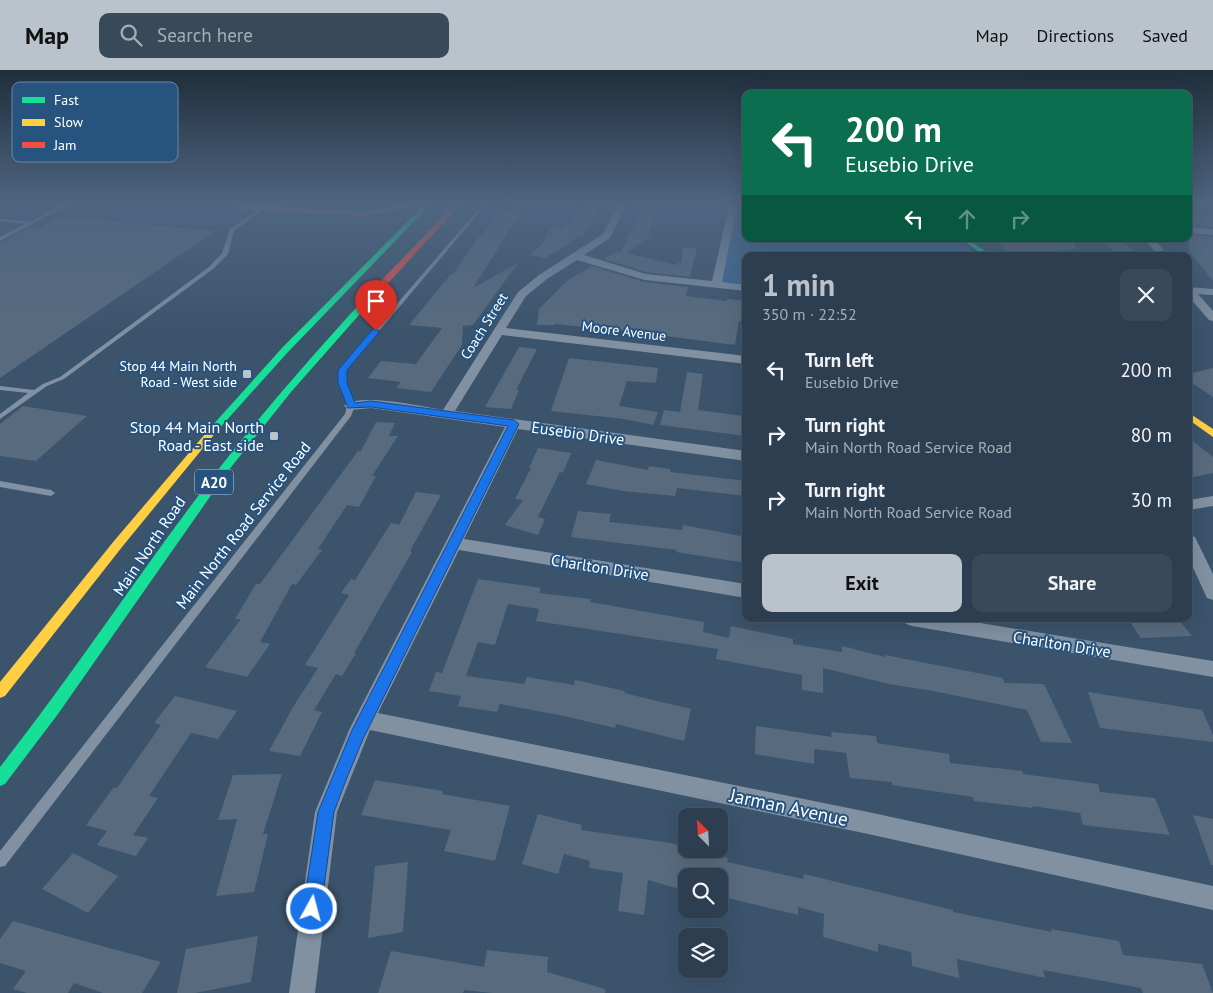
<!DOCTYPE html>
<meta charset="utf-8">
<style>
body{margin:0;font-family:"PT Sans",sans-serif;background:#38495a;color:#f1f3f6;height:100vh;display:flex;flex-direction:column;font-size:19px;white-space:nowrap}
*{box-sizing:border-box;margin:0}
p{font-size:16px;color:#a6aeb7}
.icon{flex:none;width:28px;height:28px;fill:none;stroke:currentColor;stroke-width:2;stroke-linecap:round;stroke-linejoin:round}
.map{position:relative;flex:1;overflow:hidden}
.drawer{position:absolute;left:742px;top:182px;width:450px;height:370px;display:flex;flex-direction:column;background:#2c3e50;border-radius:10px;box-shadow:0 5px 20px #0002,0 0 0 1px #485767}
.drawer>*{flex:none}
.top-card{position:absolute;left:742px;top:20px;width:450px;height:152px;border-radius:10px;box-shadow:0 5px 20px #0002,0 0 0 1px #485767;background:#0b6e4f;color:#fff;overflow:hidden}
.needle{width:32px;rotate:336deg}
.controls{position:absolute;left:678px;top:738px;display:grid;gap:10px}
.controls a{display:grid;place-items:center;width:50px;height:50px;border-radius:10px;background:#2c3e50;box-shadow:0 5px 20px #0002,0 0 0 1px #485767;font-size:25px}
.pin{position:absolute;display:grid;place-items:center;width:42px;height:42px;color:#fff;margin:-51px -21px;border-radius:50% 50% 50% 0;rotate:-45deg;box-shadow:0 0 5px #0007}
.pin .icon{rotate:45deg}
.me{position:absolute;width:55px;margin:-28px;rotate:7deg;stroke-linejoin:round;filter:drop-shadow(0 0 4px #0008)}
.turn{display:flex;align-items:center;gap:18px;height:105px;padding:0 20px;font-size:22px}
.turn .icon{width:65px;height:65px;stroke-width:2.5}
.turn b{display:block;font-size:35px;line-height:42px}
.lanes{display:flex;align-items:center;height:48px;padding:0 20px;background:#0003;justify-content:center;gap:25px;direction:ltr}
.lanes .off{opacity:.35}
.round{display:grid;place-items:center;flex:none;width:52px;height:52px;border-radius:10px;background:#38495a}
.summary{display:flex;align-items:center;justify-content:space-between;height:85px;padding:0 20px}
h1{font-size:30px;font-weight:700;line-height:38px;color:#bac3cb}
.cta{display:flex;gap:10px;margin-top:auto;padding:10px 20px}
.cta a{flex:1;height:58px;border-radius:10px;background:#bac3cb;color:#111;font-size:20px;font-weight:700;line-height:58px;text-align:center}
.cta a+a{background:#38495a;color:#f1f3f6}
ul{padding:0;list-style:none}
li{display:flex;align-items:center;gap:15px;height:65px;padding:0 20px}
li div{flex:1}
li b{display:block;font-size:19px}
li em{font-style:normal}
header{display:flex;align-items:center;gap:30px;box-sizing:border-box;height:70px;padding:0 25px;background:#bac3cb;color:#111}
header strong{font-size:24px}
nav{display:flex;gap:28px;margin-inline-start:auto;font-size:18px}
.search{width:350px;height:45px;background:#38495a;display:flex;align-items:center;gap:12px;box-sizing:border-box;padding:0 18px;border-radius:10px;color:#a6aeb7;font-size:19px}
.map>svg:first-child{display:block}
</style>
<header>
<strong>Map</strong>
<div class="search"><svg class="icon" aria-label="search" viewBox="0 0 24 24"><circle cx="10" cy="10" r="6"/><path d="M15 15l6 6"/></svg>Search here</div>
<nav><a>Map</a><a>Directions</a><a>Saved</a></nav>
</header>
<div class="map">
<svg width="1213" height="923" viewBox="0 0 1213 923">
<rect width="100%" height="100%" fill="#3b536b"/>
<polygon fill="#3b6996" points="733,136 746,136 746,169 957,169 980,186 746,186 746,218 716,215"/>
<g fill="#586b7e">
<polygon points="581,136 599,136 591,154 587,154 589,155 583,165 579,165 565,177 563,177 545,188 530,185 543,173 551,157 565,157 566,154 572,154"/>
<polygon points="503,141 524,143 511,158 473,218 518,193 473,255 463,256 462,275 431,322 396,318 401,312 368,308 381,291 416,294 442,258 409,255 451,204 453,204 477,170"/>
<polygon points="641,143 655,144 648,165 652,165 626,183 677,195 678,192 681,193 683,177 697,178 690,207 646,202 604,189 618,181 621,182 629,163 633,163"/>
<polygon points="1189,145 1213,146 1213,157 1189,155"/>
<polygon points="60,147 215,161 0,308 0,173 28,158 37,159"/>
<polygon points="1189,165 1213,167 1213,211 1189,180"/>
<polygon points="1075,169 1075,179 1013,185 997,172"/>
<polygon points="1102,169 1121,169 1138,186 1119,186"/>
<polygon points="592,196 644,212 688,217 686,226 727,231 727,229 746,231 746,252 739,251 735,275 596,257 595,258 555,254 554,255 537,255 539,239 568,210"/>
<polygon points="519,277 537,279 516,320 519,320 511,339 485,337"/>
<polygon points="569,288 658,298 656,313 627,311 619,336 658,342 653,355 624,349 551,341"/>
<polygon points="1213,298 1213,327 1189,311 1189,304"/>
<polygon points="687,302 703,304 698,340 743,346 742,351 746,352 746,366 660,355 664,340 680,342"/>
<polygon points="23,336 87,346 36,391 0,386 0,354"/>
<polygon points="376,352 395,353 389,366 398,366 372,406 376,406 359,437 347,435 318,479 322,480 296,515 292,514 260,572 270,574 247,607 205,597 241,549 235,549 256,514 260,514 358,381 361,381"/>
<polygon points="1189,368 1213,387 1213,403 1189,408"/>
<polygon points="538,378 571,383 563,403 560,402 538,447 545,449 538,465 505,455 523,430 515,429 531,398 529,398"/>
<polygon points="596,390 648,400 649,396 670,399 670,402 746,411 746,426 677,418 675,426 623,421 586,414"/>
<polygon points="416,422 441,425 410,481 412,482 354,583 356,583 342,606 336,604 314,640 322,642 300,686 269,681 293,637 318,598 305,595 349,525 341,523 351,509 355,510 391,453 399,455"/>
<polygon points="578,441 611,444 609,452 682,460 683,455 746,467 746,493 676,482 677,480 571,467"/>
<polygon points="478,509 541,518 539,523 591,529 590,532 704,552 703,562 729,568 731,556 793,569 793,574 842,582 842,576 885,587 885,585 1003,608 1004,613 1044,614 1072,673 1041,672 1027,640 933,621 889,614 823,598 823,623 802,620 802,605 716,589 718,579 536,551 539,539 508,534 495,575 478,572 466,606 524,614 527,607 574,615 575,610 625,621 624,623 691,639 684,671 616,654 615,658 564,646 500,634 497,642 458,636 461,626 429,621 436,602 442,603"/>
<polygon points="1128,549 1178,549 1192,566 1141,568"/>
<polygon points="1088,622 1202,640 1213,665 1213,672 1100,658"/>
<polygon points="175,626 237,641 218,669 191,663 149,726 158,728 133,765 148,768 136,786 97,775 107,761 86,755 114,717 117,718 161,655 154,653"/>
<polygon points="756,656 832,667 831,662 876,666 877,673 949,684 950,693 1022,701 1023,704 1098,714 1100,722 1155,728 1170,765 1083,755 1080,743 1032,736 1033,738 974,731 973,727 892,715 892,712 850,708 846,683 814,679 814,694 755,684"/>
<polygon points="282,704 263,764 268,764 254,822 216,826 237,749 218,750 233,705"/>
<polygon points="375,710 443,721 442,724 510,736 495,791 444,781 451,760 361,745"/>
<polygon points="538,744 582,755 581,760 671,773 686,777 686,779 728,788 727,792 803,809 804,804 953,840 953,842 1052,862 1051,859 1119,871 1123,885 1202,894 1213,923 1143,923 1141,918 1043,900 1045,908 957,889 959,908 912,896 911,882 878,874 878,882 823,867 824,844 798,837 798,845 719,826 719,806 686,806 686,821 648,810 644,845 618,841 623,803 589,798 590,791 564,784 558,804 522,794"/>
<polygon points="1193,745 1213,749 1213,795 1211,795"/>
<polygon points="73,783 118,806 88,843 42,819"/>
<polygon points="408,792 403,862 368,868 375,796"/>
<polygon points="13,851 109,878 161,892 142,923 103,923 74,913 68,923 27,923 13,919 26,901 0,893 0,869"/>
<polygon points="258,866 251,912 195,923 177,923 186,879"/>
<polygon points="487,880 548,887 547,902 605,919 605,923 492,923 464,920 463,923 378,923 391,881 484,897"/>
</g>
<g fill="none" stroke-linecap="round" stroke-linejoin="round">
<g fill="#8191a2" fill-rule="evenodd">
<polygon points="61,136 66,136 0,171 0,167 25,154 0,151 0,149 30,152"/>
<polygon points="481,136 485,136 346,300 346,313 355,336 351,346 5,796 0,797 0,781 345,344 347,336 340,313 341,299"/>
<polygon points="261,137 265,138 234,161 228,184 213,199 64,309 47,316 0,349 0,344 28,323 0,320 0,316 34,320 43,314 60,307 209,197 222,183 230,159"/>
<polygon points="0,411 51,420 55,423 51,426 0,417"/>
</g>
<g fill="#8191a2" fill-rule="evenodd">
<polygon points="234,136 266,136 278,139 273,142 238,139"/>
<path d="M618,136h8l-16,32 -26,17 62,19 66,7 17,-75h8l-15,76 24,3v6l-101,-11 -68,-20 -30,19 -21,17 -20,32 240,28v8l-244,-29 -47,76 291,40v10l-228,-32 -54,110 282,45v14l-287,-48 -81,163 490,99 345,74v24l-345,-76 -498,-104 -33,82 -22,181h-26l26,-181 35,-84 155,-301 -134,-19 -20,2 -7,-4c12,-14 81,1 99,4l75,-118 21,-17 64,-41z"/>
<polygon points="1189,157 1213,159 1213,165 1189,163"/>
<polygon points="1145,169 1155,169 1168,186 1158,186"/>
<polygon points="1189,217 1213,219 1213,225 1198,224 1213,241 1213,251 1209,250 1189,227"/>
<polygon points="1213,426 1213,436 1189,440 1189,430"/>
<polygon points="1189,465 1195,467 1213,504 1213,530 1207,528 1189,489"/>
<polygon points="903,549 956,549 1213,591 1213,607 912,556 906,554"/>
</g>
<g fill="#16e098" fill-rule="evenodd">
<polygon points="423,136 429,136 288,282 217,361 211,361 209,359 211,357 282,278"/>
<polygon points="961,169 968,169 992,186 985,186"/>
<path d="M374,218l7,2 -90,102 -63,79 -170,243 -53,70 -5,2v-19c77,-98 145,-203 221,-301 48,-62 100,-120 153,-178z"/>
</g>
<g fill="#ffcf43" fill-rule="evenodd">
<polygon points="1189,343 1213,359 1213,367 1189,350"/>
<polygon points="214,356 219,359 217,361 122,477 5,626 0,628 0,612 114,471 211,357"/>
</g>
<g fill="#f24e42" fill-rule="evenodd">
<polygon points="401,136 412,136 367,146 273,141 270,139 273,137 367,142"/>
<polygon points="453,136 459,136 380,222 374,222 374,218"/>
</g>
</g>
<linearGradient id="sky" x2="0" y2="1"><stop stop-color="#202e3b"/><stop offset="0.51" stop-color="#4f6682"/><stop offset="1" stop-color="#4f6682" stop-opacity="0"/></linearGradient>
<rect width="1213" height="265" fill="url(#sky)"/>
<polygon fill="#1a73e8" stroke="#114b97" points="373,259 380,261 347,300 347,313 355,333 371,331 514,350 519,354 363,669 346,710 334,742 321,839 318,845 312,848 306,845 303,839 318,742 352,660 508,356 371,337 348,338 338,313 338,300"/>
<g fill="#bac3cb" stroke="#27537f" stroke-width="2">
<rect x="242" y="299" width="10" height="10" rx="2.5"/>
<rect x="269" y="361" width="10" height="10" rx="2.5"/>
</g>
<g text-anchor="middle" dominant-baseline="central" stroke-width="4" stroke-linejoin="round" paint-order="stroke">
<g font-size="14" fill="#fff" stroke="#27537f">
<text transform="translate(484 256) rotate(-58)">Coach Street</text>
<text transform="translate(624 261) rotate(7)">Moore Avenue</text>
</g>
<g font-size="14" fill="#fff" stroke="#27537f" text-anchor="end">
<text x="237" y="296">Stop 44 Main North<tspan x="237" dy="16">Road - West side</tspan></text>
</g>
<rect fill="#27537f" stroke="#becbd9" stroke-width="1" x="195" y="399.5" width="38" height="25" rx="4"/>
<g font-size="15" font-weight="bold" fill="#fff">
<text x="214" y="412">A20</text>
</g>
<g font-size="16" fill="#fff" stroke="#27537f" text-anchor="end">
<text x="264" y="357">Stop 44 Main North<tspan x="264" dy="18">Road - East side</tspan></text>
</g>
<g font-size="16" fill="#fff" stroke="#27537f">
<text transform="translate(578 363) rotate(8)">Eusebio Drive</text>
<text transform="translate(243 455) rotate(-52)">Main North Road Service Road</text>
<text transform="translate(149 476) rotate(-56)">Main North Road</text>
<text transform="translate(600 497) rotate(9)">Charlton Drive</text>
<text transform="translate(1062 574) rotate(9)">Charlton Drive</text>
</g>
<g font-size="19" fill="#fff" stroke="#27537f">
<text transform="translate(789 737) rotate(12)">Jarman Avenue</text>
</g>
</g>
<rect x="12" y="12" width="166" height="80" rx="8" fill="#27537f" stroke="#6887a5" stroke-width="1"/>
<rect x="22" y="27" width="23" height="6" fill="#16e098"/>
<rect x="22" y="49" width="23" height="7" fill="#ffcf43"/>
<rect x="22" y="72" width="23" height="6" fill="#f24e42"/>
<g font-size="14" fill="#fff">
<text x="54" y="35">Fast</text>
<text x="54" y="57">Slow</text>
<text x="54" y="80">Jam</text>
</g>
</svg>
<div class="controls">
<a><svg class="needle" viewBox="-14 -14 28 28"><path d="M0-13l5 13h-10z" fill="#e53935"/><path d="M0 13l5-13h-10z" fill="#a6aeb7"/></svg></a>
<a><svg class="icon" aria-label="search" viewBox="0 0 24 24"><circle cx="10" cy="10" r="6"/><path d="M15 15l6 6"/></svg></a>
<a><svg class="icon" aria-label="layers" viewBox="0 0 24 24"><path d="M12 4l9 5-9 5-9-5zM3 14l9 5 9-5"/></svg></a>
</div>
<div class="pin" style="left:376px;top:261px;background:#d93025"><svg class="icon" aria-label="arrive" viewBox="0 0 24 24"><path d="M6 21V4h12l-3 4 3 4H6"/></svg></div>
<svg class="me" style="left:312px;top:839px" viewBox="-20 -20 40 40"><circle r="17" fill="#1a73e8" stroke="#fff" stroke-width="3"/><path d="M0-11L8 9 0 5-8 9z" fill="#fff"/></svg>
<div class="top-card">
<div class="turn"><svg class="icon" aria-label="left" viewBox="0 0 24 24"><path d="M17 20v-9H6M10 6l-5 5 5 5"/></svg><div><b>200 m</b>Eusebio Drive</div></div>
<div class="lanes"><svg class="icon" aria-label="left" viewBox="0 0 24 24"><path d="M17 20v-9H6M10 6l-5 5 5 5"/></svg><svg class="icon off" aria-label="ahead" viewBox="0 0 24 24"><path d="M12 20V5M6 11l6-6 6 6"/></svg><svg class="icon off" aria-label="right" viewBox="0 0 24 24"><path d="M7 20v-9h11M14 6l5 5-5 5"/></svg></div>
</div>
<section class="drawer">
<div class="summary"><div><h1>1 min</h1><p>350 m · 22:52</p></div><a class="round"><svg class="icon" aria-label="close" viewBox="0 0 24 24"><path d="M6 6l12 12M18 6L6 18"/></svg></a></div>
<ul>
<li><svg class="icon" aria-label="left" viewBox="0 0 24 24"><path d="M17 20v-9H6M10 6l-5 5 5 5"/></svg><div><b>Turn left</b><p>Eusebio Drive</p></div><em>200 m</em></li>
<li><svg class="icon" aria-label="right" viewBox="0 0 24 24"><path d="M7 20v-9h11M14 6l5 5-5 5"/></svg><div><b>Turn right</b><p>Main North Road Service Road</p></div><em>80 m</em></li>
<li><svg class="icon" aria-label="right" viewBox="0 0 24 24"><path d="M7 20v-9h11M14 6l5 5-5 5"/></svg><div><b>Turn right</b><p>Main North Road Service Road</p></div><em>30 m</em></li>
</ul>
<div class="cta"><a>Exit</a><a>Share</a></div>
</section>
</div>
